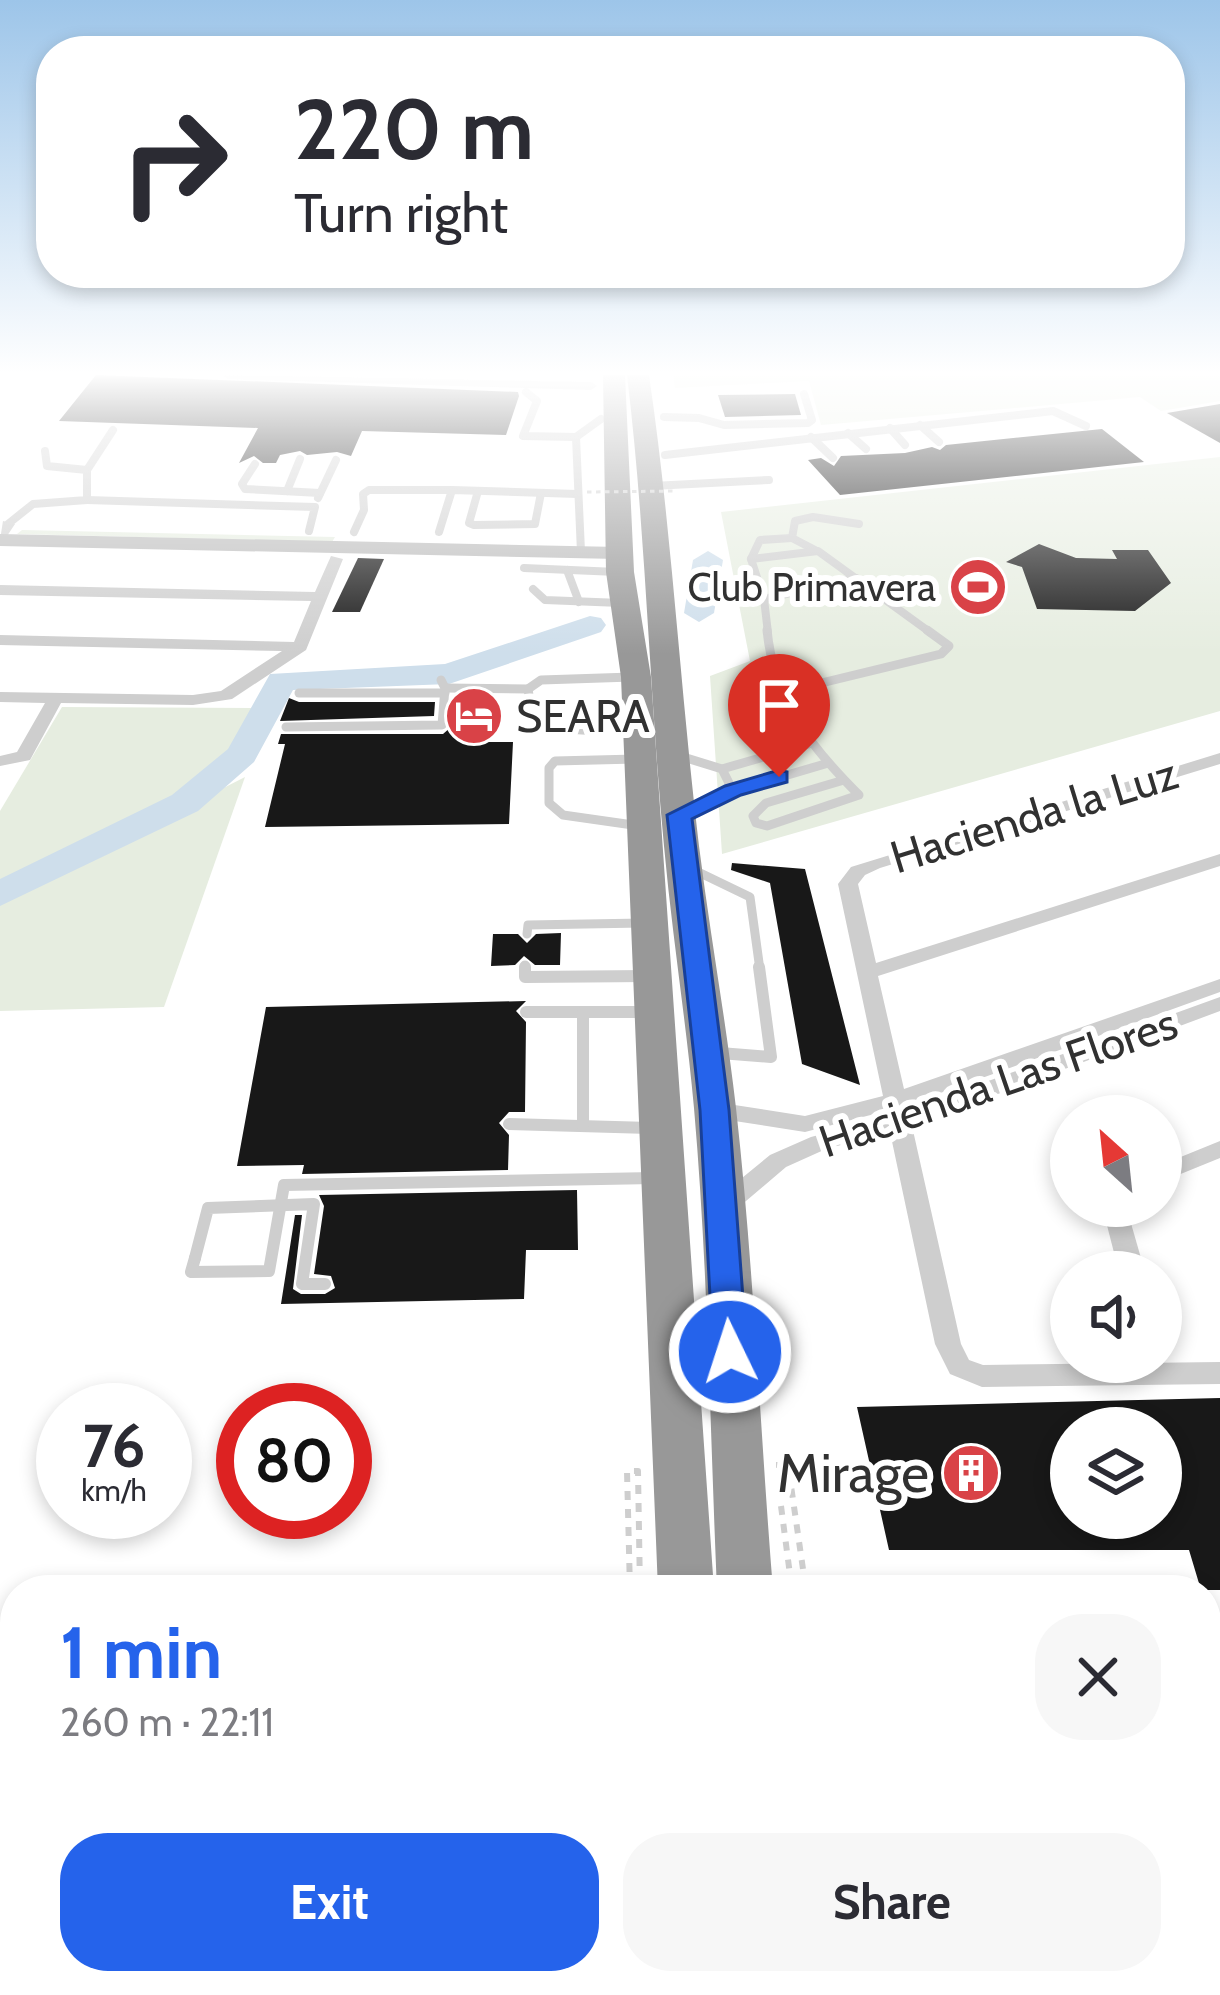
<!DOCTYPE html>
<meta charset="utf-8">
<style>
body{margin:0;font-family:Cabin,sans-serif;background:#f7f7f7;color:#2b2b33;height:100vh;display:flex;flex-direction:column;font-size:45px;white-space:nowrap}
*{box-sizing:border-box;margin:0}
p{font-size:39px;color:#7c7c81}
.icon{flex:none;width:66px;height:66px;fill:none;stroke:currentColor;stroke-width:2;stroke-linecap:round;stroke-linejoin:round}
.map{position:relative;flex:1;overflow:hidden}
.side{position:absolute;left:0px;top:1575px;width:1221px;height:420px;display:flex;flex-direction:column;background:#fff;border-radius:48px 48px 0 0;box-shadow:0 6px 18px #0003}
.side>*{flex:none}
.guide{position:absolute;left:36px;top:36px;width:1149px;height:252px;border-radius:48px;box-shadow:0 6px 18px #0003;background:#fff;color:#2b2b33;overflow:hidden}
.needle{width:78px;rotate:333deg}
.fabs{position:absolute;left:1050px;top:1095px;display:grid;gap:24px}
.fabs a{display:grid;place-items:center;width:132px;height:132px;border-radius:50%;background:#fff;box-shadow:0 6px 18px #0003;font-size:60px}
.speed{position:absolute;left:36px;top:1383px;display:flex;gap:24px;font-size:60px;font-weight:700;text-align:center}
.speed>*{display:grid;place-content:center;width:156px;height:156px;border-radius:50%;background:#fff;box-shadow:0 6px 18px #0003;line-height:1}
.speed small{font-size:30px;font-weight:400}
.speed .limit{border:18px solid #d22;background:#fff;color:#111}
.pin{position:absolute;display:grid;place-items:center;width:102px;height:102px;color:#fff;margin:-123px -51px;border-radius:50% 50% 50% 0;rotate:-45deg;box-shadow:0 0 12px #0007}
.pin .icon{rotate:45deg}
.me{position:absolute;width:132px;margin:-66px;rotate:356deg;stroke-linejoin:round;filter:drop-shadow(0 0 9px #0008)}
.turn{display:flex;align-items:center;gap:42px;height:252px;padding:0 60px;font-size:54px}
.turn .icon{width:156px;height:156px;stroke-width:2.5}
.turn b{display:block;font-size:84px;line-height:102px}
.round{display:grid;place-items:center;flex:none;width:126px;height:126px;border-radius:48px;background:#f7f7f7}
.summary{display:flex;align-items:center;justify-content:space-between;height:204px;padding:0 60px}
h1{font-size:72px;font-weight:700;line-height:90px;color:#2563eb}
.action{display:flex;gap:24px;margin-top:auto;padding:24px 60px}
.action a{flex:1;height:138px;border-radius:48px;background:#2563eb;color:#fff;font-size:48px;font-weight:700;line-height:138px;text-align:center}
.action a+a{background:#f7f7f7;color:#2b2b33}
.map>svg:first-child{display:block}
</style>
<div class="map">
<svg width="1220" height="1995" viewBox="0 0 1220 1995">
<rect width="100%" height="100%" fill="#fff"/>
<g fill="#e6ede0">
<polygon points="673,375 1220,375 1220,401 1161,411 1140,397 821,425 809,381 675,388"/>
<polygon points="1220,457 1220,711 722,854 710,676 750,661 721,512"/>
<polygon points="22,530 335,537 332,542 17,534"/>
<polygon points="62,707 254,708 235,748 165,806 0,882 0,811"/>
<polygon points="245,777 164,1007 0,1011 0,902"/>
</g>
<g fill="none" stroke-linecap="round" stroke-linejoin="round">
<g fill="#cedeeb" fill-rule="evenodd">
<polygon points="708,551 723,560 714,613 699,622 684,613 693,560"/>
<polygon points="590,616 601,618 606,625 601,632 449,684 293,690 254,762 198,811 0,906 0,879 172,795 228,749 270,674 445,664"/>
</g>
</g>
<g fill="#181818" fill-rule="evenodd">
<polygon points="96,375 518,392 519,396 506,435 362,431 351,456 337,452 307,455 300,451 280,455 276,463 263,463 254,456 239,463 258,428 59,421"/>
<polygon points="795,394 801,415 725,417 718,395"/>
<polygon points="1220,404 1220,443 1167,413"/>
<polygon points="1102,429 1144,462 840,495 808,460 821,458 834,466 841,456 905,453 932,447 940,450 946,445"/>
<polygon points="1039,544 1076,558 1117,559 1112,550 1148,550 1171,583 1135,611 1037,609 1022,567 1006,562"/>
<polygon points="358,558 384,559 360,612 332,612"/>
<polygon points="453,697 490,698 487,742 513,742 509,824 265,827 285,744 278,744 281,734 443,734 451,727"/>
<polygon points="289,698 299,702 435,702 434,716 280,721"/>
<polygon points="732,863 805,869 860,1085 802,1064 770,883 731,870"/>
<polygon points="561,933 560,965 535,965 524,956 515,965 491,966 493,934 518,934 527,943 536,934"/>
<polygon points="526,1001 516,1011 526,1022 525,1112 509,1112 499,1123 509,1135 508,1170 302,1174 304,1165 237,1166 266,1007"/>
<polygon points="577,1190 578,1250 526,1250 524,1299 281,1304 295,1215 302,1215 293,1289 301,1294 325,1294 335,1288 331,1276 314,1274 324,1206 319,1195"/>
<path d="M1220,1398v192h-19l-12,-40h-300l-32,-143zM1071,1428h90v90h-90z"/>
</g>
<g fill="none" stroke-linecap="round" stroke-linejoin="round">
<g stroke="#cecece" stroke-width="6" stroke-dasharray="9 9" stroke-linecap="butt">
<polyline points="776,1465 788,1465 806,1590"/>
<polyline points="781,1506 792,1590"/>
<polyline points="630,1590 627,1471 638,1471 640,1590"/>
</g>
<g stroke="#cecece" stroke-width="8">
<polyline points="526,392 537,401 523,436 576,437 601,419"/>
<polyline points="664,417 699,418 724,425 808,423 812,420 804,394"/>
<polyline points="920,425 939,442"/>
<polyline points="890,428 905,445"/>
<polyline points="848,433 866,449"/>
<polyline points="576,437 581,552"/>
<polyline points="811,437 833,458"/>
<polyline points="665,455 1053,411 1086,426"/>
<polyline points="255,464 242,484 245,489 320,493"/>
<polyline points="87,470 113,430"/>
<polyline points="652,486 769,480"/>
<polyline points="287,491 300,459"/>
<polyline points="478,491 469,523 474,525 535,524 541,493"/>
<polyline points="318,498 336,460"/>
<polyline points="87,500 315,507 309,531"/>
<polyline points="8,524 33,504 87,500 87,470 47,466 45,451"/>
<polyline points="354,532 364,510 363,494 369,490 452,490"/>
<polyline points="439,532 452,490 577,494"/>
<polyline points="815,550 792,538 795,521 813,517 859,524"/>
<polyline points="751,559 760,540 792,538"/>
<polyline points="524,568 617,572"/>
<polyline points="567,570 579,602"/>
<polyline points="533,589 545,600 621,603"/>
<polyline points="764,599 751,559 818,551 931,633"/>
<polyline points="768,633 764,599 856,578"/>
</g>
<g stroke="#cecece" stroke-width="9">
<path d="M767,630c7,71 43,116 92,165l-92,31 -11,-3 -3,-7 13,-13 78,-23"/>
<polyline points="445,688 528,689"/>
<polyline points="299,693 445,693"/>
<polyline points="780,693 941,654 949,646 927,630"/>
<polyline points="530,712 563,715 565,730"/>
<polyline points="286,727 442,725 445,688 441,680"/>
<polyline points="598,731 534,727 528,689 541,680 632,677"/>
<polyline points="680,756 722,769 733,791"/>
<polyline points="636,759 555,761 549,768 549,803 563,815 640,826"/>
<polyline points="722,769 812,743"/>
<polyline points="681,814 733,791 825,764"/>
<polyline points="694,870 750,897 760,970"/>
<polyline points="527,934 528,925 643,923"/>
<polyline points="525,965 525,970"/>
</g>
<g stroke="#cecece" stroke-width="12">
<polyline points="525,967 525,977 648,976"/>
<polyline points="526,1012 583,1012"/>
<polyline points="720,1053 771,1057 759,967"/>
<polyline points="509,1124 650,1128"/>
<polyline points="583,1126 583,1012 645,1012"/>
<polyline points="195,1258 191,1272 269,1271 284,1185 654,1178"/>
</g>
<polyline stroke="#cecece" stroke-width="15" points="1206,1751 1220,1756"/>
<g fill="#cecece" fill-rule="evenodd">
<polygon points="222,375 591,382 597,386 591,390 228,379"/>
<polygon points="3,521 15,524 5,539 0,540"/>
<polygon points="331,556 343,559 306,650 232,699 193,705 61,703 30,760 0,766 0,756 17,752 45,703 0,702 0,692 193,695 221,691 282,651 0,645 0,635 294,642 311,601 0,595 0,585 315,592"/>
<polygon points="1220,753 1220,764 880,868 865,875 858,884 876,963 1220,854 1220,866 878,976 904,1089 1220,979 1220,992 907,1105 908,1110 1220,997 1220,1011 912,1126 961,1344 969,1360 983,1365 1220,1362 1220,1384 982,1387 950,1374 935,1344 890,1132 826,1149 786,1167 733,1212 715,1212 712,1206 715,1200 770,1155 811,1137 887,1117 886,1111 805,1132 715,1118 707,1115 704,1110 707,1105 715,1102 805,1116 883,1096 838,884 851,867"/>
<polygon points="1220,1141 1220,1158 1161,1182 1161,1165"/>
<polygon points="1102,1206 1126,1206 1145,1272 1119,1272"/>
<rect x="1206" y="1672" width="14" height="28"/>
</g>
<polygon fill="#bbb" fill-rule="evenodd" points="0,534 619,547 629,553 619,559 0,546"/>
<g fill="#989898" fill-rule="evenodd">
<polygon points="603,375 625,375 634,572 651,677 714,1590 658,1590 621,677 606,572"/>
<path d="M627,375h22c23,156 31,314 50,471 11,88 27,175 37,262 18,160 24,322 37,482h-56c-7,-160 -9,-322 -23,-482 -8,-87 -22,-174 -30,-262 -15,-157 -18,-314 -37,-471z"/>
<polygon points="674,1980 740,1980 741,1995 675,1995"/>
<polygon points="748,1980 814,1980 815,1995 749,1995"/>
</g>
<defs>
<g id="rail">
<polyline points="534,1980 534,1995"/>
<polyline points="576,1980 576,1995"/>
</g>
</defs>
<use href="#rail" stroke="#868686" stroke-width="15"/>
<use href="#rail" stroke="#fff" stroke-width="10" stroke-dasharray="33" stroke-linecap="butt"/>
<polyline stroke="#cecece" stroke-width="3" stroke-dasharray="4.5 4.5" stroke-linecap="butt" points="587,492 677,491"/>
<polyline stroke="#cecece" stroke-width="12" points="195,1258 208,1208 314,1204 302,1284 325,1284"/>
</g>
<linearGradient id="sky" x2="0" y2="1"><stop stop-color="#9dc5e9"/><stop offset="0.57" stop-color="#fff"/><stop offset="1" stop-color="#fff" stop-opacity="0"/></linearGradient>
<rect width="1220" height="654" fill="url(#sky)"/>
<polygon fill="#2563eb" stroke="#184099" stroke-width="3" points="779,770 787,772 787,782 741,795 692,819 729,1110 747,1352 742,1361 730,1365 718,1361 713,1352 700,1110 667,815 725,786"/>
<defs>
<symbol id="stadium-disc" viewBox="-11 -11 22 22"><circle r="9.5" fill="#d94247" stroke="#fff"/><path d="M0-5a6.5 5 0 1 0 0 10a6.5 5 0 1 0 0-10ZM-3.5-1.8h7v3.6h-7Z" fill="#fff"/></symbol>
<symbol id="hotel-disc" viewBox="-11 -11 22 22"><circle r="9.5" fill="#d94247" stroke="#fff"/><path d="M-6-4.5h1.5V1H6V5H4.5V3h-9V5H-6ZM-4 0a1.8 1.8 0 1 1 3.6 0ZM.5 0V-2.5h3Q6-2.5 6 0Z" fill="#fff"/></symbol>
<symbol id="building-disc" viewBox="-11 -11 22 22"><circle r="9.5" fill="#d94247" stroke="#fff"/><path d="M-4-6H4V6H1V3H-1V6H-4ZM-2.5-4.3h1.7v1.8h-1.7ZM.8-4.3h1.7v1.8H.8ZM-2.5-1h1.7V.8h-1.7ZM.8-1h1.7V.8H.8Z" fill="#fff"/></symbol>
</defs>
<g fill-rule="evenodd">
<use href="#stadium-disc" x="945" y="554" width="66" height="66"/>
<use href="#hotel-disc" x="441" y="683" width="66" height="66"/>
<use href="#building-disc" x="938" y="1440" width="66" height="66"/>
</g>
<g text-anchor="middle" dominant-baseline="central" stroke-width="12" stroke-linejoin="round" paint-order="stroke">
<g font-size="39" fill="#313131" stroke="#fff" text-anchor="end">
<text x="936" y="587">Club Primavera</text>
</g>
<g font-size="45" fill="#313131" stroke="#fff" text-anchor="start">
<text x="516" y="716">SEARA</text>
</g>
<g font-size="45" fill="#313131" stroke="#fff">
<text transform="translate(1034 815) rotate(-17)">Hacienda la Luz</text>
<text transform="translate(998 1082) rotate(-19)">Hacienda Las Flores</text>
</g>
<g font-size="54" fill="#313131" stroke="#fff" text-anchor="end">
<text x="929" y="1473">Mirage</text>
</g>
</g>
</svg>
<div class="fabs">
<a><svg class="needle" viewBox="-14 -14 28 28"><path d="M0-13l5 13h-10z" fill="#e53935"/><path d="M0 13l5-13h-10z" fill="#7c7c81"/></svg></a>
<a><svg class="icon" aria-label="sound" viewBox="0 0 24 24"><path d="M4 9h4l5-4v14l-5-4H4zM17 9q2 3 0 6"/></svg></a>
<a><svg class="icon" aria-label="layers" viewBox="0 0 24 24"><path d="M12 4l9 5-9 5-9-5zM3 14l9 5 9-5"/></svg></a>
</div>
<div class="speed"><div>76<small>km/h</small></div><div class="limit">80</div></div>
<div class="pin" style="left:779px;top:777px;background:#d93025"><svg class="icon" aria-label="arrive" viewBox="0 0 24 24"><path d="M6 21V4h12l-3 4 3 4H6"/></svg></div>
<svg class="me" style="left:730px;top:1352px" viewBox="-20 -20 40 40"><circle r="17" fill="#2563eb" stroke="#fff" stroke-width="3"/><path d="M0-11L8 9 0 5-8 9z" fill="#fff"/></svg>
<div class="guide">
<div class="turn"><svg class="icon" aria-label="right" viewBox="0 0 24 24"><path d="M7 20v-9h11M14 6l5 5-5 5"/></svg><div><b>220 m</b>Turn right</div></div>
</div>
<section class="side">
<div class="summary"><div><h1>1 min</h1><p>260 m · 22:11</p></div><a class="round"><svg class="icon" aria-label="close" viewBox="0 0 24 24"><path d="M6 6l12 12M18 6L6 18"/></svg></a></div>
<div class="action"><a>Exit</a><a>Share</a></div>
</section>
</div>
